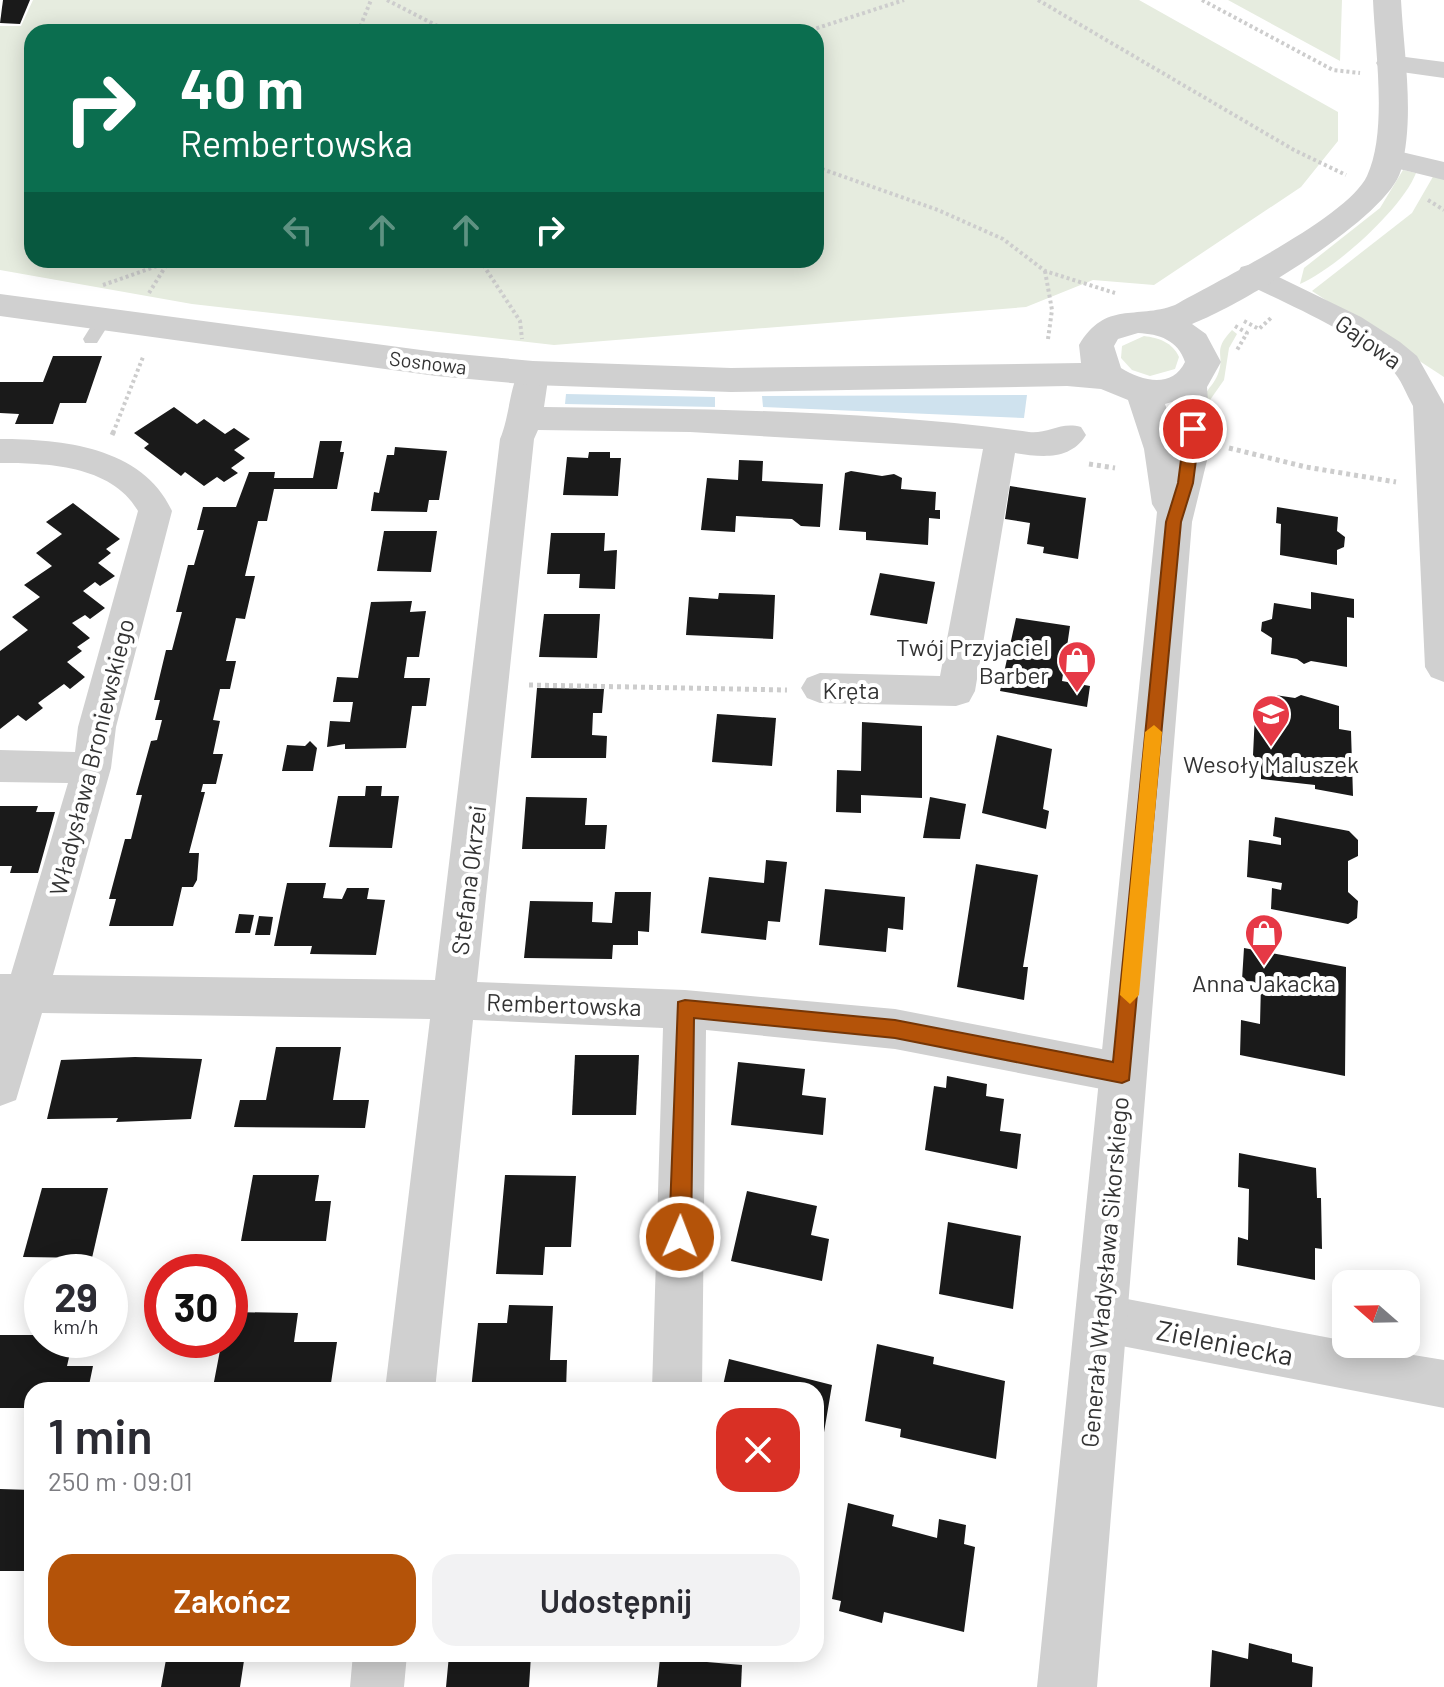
<!DOCTYPE html>
<html lang="pl">
<meta charset="utf-8">
<style>
body{margin:0;font-family:Barlow,sans-serif;background:#f2f2f3;color:#2b2b33;height:100vh;display:flex;flex-direction:column;font-size:30px;white-space:nowrap}
*{box-sizing:border-box;margin:0}
p{font-size:26px;color:#7c7c81}
.icon{flex:none;width:44px;height:44px;fill:none;stroke:currentColor;stroke-width:2;stroke-linecap:round;stroke-linejoin:round}
.map{position:relative;flex:1;overflow:hidden}
.side{position:absolute;left:24px;top:1382px;width:800px;height:280px;display:flex;flex-direction:column;background:#fff;border-radius:24px;box-shadow:0 4px 20px #0003}
.side>*{flex:none}
.banner{position:absolute;left:24px;top:24px;width:800px;height:244px;border-radius:24px;box-shadow:0 4px 20px #0003;background:#0b6e4f;color:#fff;overflow:hidden}
.needle{width:52px;rotate:290deg}
.controls{position:absolute;left:1332px;top:1270px;display:grid;gap:16px}
.controls a{display:grid;place-items:center;width:88px;height:88px;border-radius:16px;background:#fff;box-shadow:0 4px 20px #0003;font-size:40px}
.speed{position:absolute;left:24px;top:1254px;display:flex;gap:16px;font-size:40px;font-weight:700;text-align:center}
.speed>*{display:grid;place-content:center;width:104px;height:104px;border-radius:50%;background:#fff;box-shadow:0 4px 20px #0003;line-height:1}
.speed small{font-size:20px;font-weight:400}
.speed .limit{border:12px solid #d22;background:#fff;color:#111}
.pin{position:absolute;display:grid;place-items:center;width:68px;height:68px;color:#fff;margin:-34px;border:4px solid #fff;border-radius:50%;box-shadow:0 2px 8px #0007}
.me{position:absolute;width:88px;margin:-44px;rotate:1deg;stroke-linejoin:round;filter:drop-shadow(0 0 6px #0008)}
.turn{display:flex;align-items:center;gap:28px;height:168px;padding:0 24px;font-size:36px}
.turn .icon{width:104px;height:104px;stroke-width:2.5}
.turn b{display:block;font-size:56px;line-height:68px}
.lanes{display:flex;align-items:center;height:76px;padding:0 24px;background:#0003;justify-content:center;gap:40px;direction:ltr}
.lanes .off{opacity:.35}
.round{display:grid;place-items:center;flex:none;width:84px;height:84px;border-radius:24px;background:#f2f2f3}
.overview{display:flex;align-items:center;justify-content:space-between;height:136px;padding:0 24px}
h1{font-size:48px;font-weight:600;line-height:60px}
.primary-button{display:flex;gap:16px;margin-top:auto;padding:16px 24px}
.primary-button a{flex:1;height:92px;border-radius:24px;background:#b45309;color:#fff;font-size:32px;font-weight:600;line-height:92px;text-align:center}
.primary-button a+a{background:#f2f2f3;color:#2b2b33}
.map>svg:first-child{display:block}
</style>
<div class="map">
<svg width="1444" height="1687" viewBox="0 0 1444 1687">
<rect width="100%" height="100%" fill="#fff"/>
<g fill="#e6ecdf" fill-rule="evenodd">
<path d="M33,0h1106l199,112v29l-37,46 -147,98 -61,-5 -67,27 -472,38 -362,-41 -192,-34v-244h21zM816,32v228h-784v-228z"/>
<polygon points="1228,0 1342,0 1340,61"/>
<polygon points="1438,168 1444,169 1444,377 1312,291 1412,213"/>
<path d="M1403,170l13,3c-14,36 -81,96 -116,111l4,-16 76,-60z"/>
<path d="M1232,330l5,4 -8,14 -5,32 -21,30c0,-22 8,-19 15,-36 8,-20 -7,-22 14,-44z"/>
<path d="M1144,336c15,2 28,6 35,21l-4,12 -25,7 -18,-6 -11,-12 1,-12z"/>
</g>
<g fill="#cfe2ee">
<polygon points="566,394 715,397 715,407 565,404"/>
<polygon points="1027,395 1024,418 763,407 762,396"/>
</g>
<g fill="#1a1a1a">
<polygon points="3,0 30,0 20,24 0,23"/>
<polygon points="53,356 102,356 86,403 60,403 53,424 15,424 19,414 0,413 0,382 43,382"/>
<polygon points="174,407 197,424 204,419 225,434 234,428 250,439 234,450 245,458 231,468 238,473 224,482 217,477 204,486 185,472 181,476 144,448 149,444 134,433"/>
<polygon points="320,441 342,441 340,452 344,452 337,489 274,489 267,521 258,521 245,576 255,576 245,619 236,618 226,661 236,661 230,689 220,689 213,720 220,721 213,754 223,754 216,784 203,784 201,792 205,792 189,853 199,853 197,880 193,887 182,887 173,926 109,926 116,899 109,899 125,839 131,839 142,795 136,795 151,741 157,740 162,720 155,720 160,700 154,700 166,650 172,650 182,612 176,612 188,565 194,565 204,530 197,530 203,507 236,507 249,472 275,472 274,478 313,478"/>
<polygon points="395,447 447,451 439,500 429,500 427,512 371,511 374,492 379,493 387,455 394,455"/>
<polygon points="589,452 610,452 610,458 621,458 618,496 563,495 567,457 588,458"/>
<polygon points="739,460 763,461 762,481 823,484 820,527 801,526 792,519 736,516 735,532 701,530 707,478 738,480"/>
<polygon points="851,471 882,476 894,474 902,478 901,489 936,492 935,510 940,510 940,519 929,518 928,545 866,540 866,532 839,530 845,473"/>
<polygon points="1010,486 1086,498 1078,559 1043,553 1044,547 1027,544 1030,523 1005,519"/>
<polygon points="73,503 120,539 106,549 111,553 98,563 115,576 100,586 95,582 83,591 105,608 90,619 85,615 72,623 90,638 77,647 82,651 67,662 85,677 70,689 64,684 38,703 43,708 26,721 18,715 0,729 0,651 28,630 12,617 40,597 24,585 52,566 36,553 62,534 46,522"/>
<polygon points="1277,507 1338,517 1337,531 1345,537 1344,547 1337,550 1337,565 1280,555 1281,524 1276,523"/>
<polygon points="384,531 437,531 431,572 377,571"/>
<polygon points="551,533 605,533 604,551 617,550 615,589 579,588 580,574 547,574"/>
<polygon points="880,573 935,582 927,624 870,615"/>
<polygon points="1311,592 1354,599 1354,618 1347,617 1347,667 1311,661 1304,664 1297,659 1271,654 1272,638 1261,631 1262,622 1272,619 1274,603 1311,609"/>
<polygon points="719,593 775,595 773,639 686,635 689,597 718,599"/>
<polygon points="412,601 410,612 426,611 419,657 407,657 404,678 430,678 426,706 412,706 406,748 345,749 345,744 327,747 330,721 350,722 353,702 333,702 337,677 358,678 371,602"/>
<polygon points="544,614 600,614 597,658 539,657"/>
<polygon points="1016,618 1070,626 1062,681 1090,686 1087,707 1000,691"/>
<polygon points="537,688 604,689 602,713 593,713 592,735 607,736 606,758 531,758"/>
<polygon points="1275,695 1295,698 1301,695 1339,706 1339,729 1351,731 1353,796 1315,789 1315,785 1261,779 1261,764 1253,755 1255,714 1274,718"/>
<polygon points="717,714 776,718 772,766 712,762"/>
<polygon points="862,722 922,726 922,798 861,795 861,813 836,812 837,770 861,771"/>
<polygon points="997,735 1052,749 1043,809 1049,811 1046,829 982,813"/>
<polygon points="310,741 317,748 313,771 282,771 287,745 305,746"/>
<polygon points="366,786 382,786 381,796 399,796 392,848 329,847 338,796 365,796"/>
<polygon points="526,797 587,798 585,825 607,825 605,849 522,849"/>
<polygon points="930,797 966,804 960,839 923,838"/>
<polygon points="0,806 38,806 36,812 55,812 38,873 10,873 12,866 0,866"/>
<polygon points="1275,817 1349,831 1358,840 1358,856 1348,861 1348,892 1358,901 1357,918 1348,924 1271,909 1272,888 1281,890 1282,883 1247,877 1249,840 1281,845 1281,838 1273,836"/>
<polygon points="766,860 787,862 780,922 768,921 766,940 701,933 709,877 764,883"/>
<polygon points="976,864 1038,875 1023,967 1028,967 1024,1000 957,987"/>
<polygon points="287,883 326,883 323,898 342,899 347,888 369,888 367,899 385,900 376,955 310,954 312,946 274,946"/>
<polygon points="825,889 905,897 903,930 888,928 886,952 819,945"/>
<polygon points="615,892 651,892 649,932 638,931 638,945 613,945 612,959 524,958 530,901 593,902 592,922 612,923"/>
<polygon points="239,914 254,915 250,933 235,933"/>
<polygon points="259,916 273,917 270,935 255,935"/>
<polygon points="1244,948 1346,967 1345,1076 1240,1055 1241,1020 1260,1024 1261,984 1242,980"/>
<polygon points="276,1047 341,1047 333,1100 369,1100 365,1128 234,1127 240,1100 266,1100"/>
<polygon points="575,1055 639,1055 636,1115 572,1115"/>
<polygon points="135,1057 202,1059 191,1119 116,1122 118,1118 47,1119 61,1060"/>
<polygon points="738,1062 805,1069 802,1095 826,1098 823,1135 731,1125"/>
<polygon points="947,1076 987,1084 986,1096 1004,1099 1000,1131 1021,1134 1017,1169 925,1150 934,1086 946,1088"/>
<polygon points="1239,1153 1316,1168 1317,1198 1321,1198 1322,1249 1315,1248 1315,1280 1237,1265 1238,1237 1248,1240 1249,1189 1238,1187"/>
<polygon points="253,1175 319,1175 315,1201 331,1201 326,1241 241,1241"/>
<polygon points="505,1175 576,1176 571,1247 545,1247 543,1275 496,1274"/>
<polygon points="42,1188 108,1188 92,1258 23,1257"/>
<polygon points="747,1191 817,1206 811,1235 829,1239 822,1281 731,1261"/>
<polygon points="948,1222 1021,1236 1013,1309 939,1294"/>
<polygon points="509,1305 553,1306 550,1360 567,1360 566,1390 471,1390 478,1323 507,1323"/>
<polygon points="230,1312 298,1313 294,1342 337,1342 330,1390 213,1387 222,1340 230,1340"/>
<polygon points="0,1335 42,1335 42,1340 73,1340 67,1366 93,1366 88,1390 32,1390 32,1408 0,1408"/>
<polygon points="877,1344 934,1357 933,1364 1005,1381 996,1459 900,1437 901,1429 865,1421"/>
<polygon points="729,1359 832,1385 820,1456 816,1456 816,1390 722,1390"/>
<polygon points="0,1489 32,1490 32,1571 0,1571"/>
<polygon points="848,1503 894,1515 892,1526 937,1538 939,1519 966,1525 964,1544 975,1547 964,1632 884,1612 882,1623 839,1611 841,1601 832,1599"/>
<polygon points="1249,1643 1292,1654 1292,1662 1313,1667 1312,1687 1210,1687 1212,1650 1248,1659"/>
<polygon points="167,1654 245,1654 240,1687 161,1687"/>
<polygon points="491,1654 531,1655 529,1687 446,1687 449,1655"/>
<polygon points="660,1658 742,1665 741,1687 657,1687"/>
</g>
<g fill="none" stroke-linecap="round" stroke-linejoin="round">
<g stroke="#cdcdcd" stroke-width="4" stroke-dasharray="3 3" stroke-linecap="butt">
<polyline points="387,0 449,32"/>
<polyline points="1038,0 1294,150 1346,175"/>
<polyline points="1202,0 1333,70 1360,73"/>
<polyline points="358,32 371,0"/>
<polyline points="805,32 904,0"/>
<polyline points="816,167 938,210 1003,239 1045,271 1115,293"/>
<polyline points="1428,200 1444,210"/>
<polyline points="480,260 520,321 522,339"/>
<polyline points="1045,271 1052,310 1048,339"/>
<polyline points="103,285 174,260"/>
<polyline points="149,293 167,264"/>
<polyline points="1244,321 1259,329 1272,317"/>
<polyline points="1235,326 1247,333 1237,350"/>
<polyline points="113,433 143,357"/>
</g>
<g stroke="#cdcdcd" stroke-width="5" stroke-dasharray="4 4" stroke-linecap="butt">
<polyline points="112,435 114,431"/>
<polyline points="1229,448 1306,467 1396,482"/>
<polyline points="1089,464 1115,468"/>
<polyline points="529,685 787,690"/>
</g>
<polygon fill="#d0d0d0" fill-rule="evenodd" points="104,314 112,319 97,343 85,343 83,339 98,315"/>
<g fill="#d0d0d0" fill-rule="evenodd">
<polygon points="1390,55 1444,62 1444,78 1380,69 1376,63 1380,57"/>
<polygon points="1389,149 1444,162 1444,180 1379,164 1375,158 1379,152"/>
<path d="M1252,264l109,53 39,25 17,14 27,48v278l-13,-5 -6,-10 -12,-261c-7,-12 -12,-28 -22,-37 -40,-40 -100,-62 -150,-88l-4,-7 4,-7z"/>
<path d="M533,362l11,3 5,8 -5,34c161,2 325,3 485,25 19,2 32,-11 52,-5l5,8c-16,26 -45,22 -71,18l-40,238 -6,11 -13,4 -136,-3 -13,-5 -6,-10 6,-10 13,-5 120,3 43,-227 -293,-17 -152,-2 -4,9 -57,543 208,8 210,19 227,44 15,6 7,14 -7,14 -15,6 -227,-44 -189,-19 -4,360h-50l11,-362 -190,-8 -38,370h-50l45,-371 -388,-6 -26,87 -16,6v-132h11l57,-191 -68,-1v-32l75,2 3,-25 60,-216c-26,-46 -92,-48 -138,-48v-24c62,0 143,8 172,72l-56,216 -5,41 -58,207 382,5 65,-541c10,-23 9,-53 22,-74z"/>
<polygon points="1101,1294 1346,1341 1346,1344 1444,1360 1444,1408 1101,1342 1084,1335 1077,1318 1084,1301"/>
<polygon points="353,1654 407,1654 404,1687 350,1687"/>
</g>
<path fill="#d0d0d0" fill-rule="evenodd" d="M1373,0h28c3,56 14,116 0,170 -13,48 -162,136 -209,154l14,10 15,28 -14,25 4,57 -19,78 -95,1165h-60l120,-1175 -5,-8 -8,-55 -16,-49 -27,-11 -34,-3 -336,6 -198,-7 -97,-9 -436,-60v-22l436,58 97,9 198,7 350,-5 -2,-18c27,-45 56,-25 96,-40 42,-24 173,-88 192,-129 21,-45 8,-126 6,-176zM1138,333c21,1 40,7 47,29 -13,27 -43,19 -64,6l-7,-22 4,-7zM1172,402l2,28 -9,-26z"/>
</g>
<polygon fill="#b45309" stroke="#753606" stroke-width="2" points="1193,424 1200,429 1193,483 1181,522 1129,1080 1122,1083 895,1038 694,1018 691,1237 687,1244 680,1247 673,1244 669,1237 678,1002 685,1000 895,1020 1113,1062 1166,522 1178,483 1185,429"/>
<polygon fill="#f59e0b" points="1154,725 1162,732 1139,995 1130,1004 1120,995 1145,732"/>
<defs>
<symbol id="shop-pin" viewBox="-11 -11 22 30"><path d="M0 17L-7.5 6A9.5 9.5 0 1 1 7.5 6Z" fill="#e63946" stroke="#fff"/><path d="M-5-2.5h2.3a2.7 3.5 0 0 1 5.4 0H5L5.5 6h-11ZM-1.5-2.5h3a1.5 2.3 0 0 0-3 0Z" fill="#fff"/></symbol>
<symbol id="school-pin" viewBox="-11 -11 22 30"><path d="M0 17L-7.5 6A9.5 9.5 0 1 1 7.5 6Z" fill="#e63946" stroke="#fff"/><path d="M0-5L7-2L0 1L-7-2ZM-4 1L0 2.5L4 1V4Q0 6-4 4Z" fill="#fff"/></symbol>
</defs>
<g fill-rule="evenodd">
<use href="#shop-pin" x="1055" y="638" width="44" height="60"/>
<use href="#school-pin" x="1249" y="692" width="44" height="60"/>
<use href="#shop-pin" x="1242" y="911" width="44" height="60"/>
</g>
<g text-anchor="middle" dominant-baseline="central" stroke-width="8" stroke-linejoin="round" paint-order="stroke">
<g font-size="20" fill="#333" stroke="#fff">
<text transform="translate(428 362) rotate(7)">Sosnowa</text>
</g>
<g font-size="24" fill="#333" stroke="#fff">
<text transform="translate(1369 341) rotate(35)">Gajowa</text>
<text x="851" y="689">Kręta</text>
<text transform="translate(91 757) rotate(-76)">Władysława Broniewskiego</text>
<text transform="translate(468 880) rotate(-83)">Stefana Okrzei</text>
<text transform="translate(564 1004) rotate(2)">Rembertowska</text>
<text transform="translate(1104 1272) rotate(-85)">Generała Władysława Sikorskiego</text>
</g>
<g font-size="24" fill="#333" stroke="#fff">
<text x="1049" y="646" text-anchor="end">Twój Przyjaciel<tspan x="1049" dy="28">Barber</tspan></text>
<text x="1271" y="763">Wesoły Maluszek</text>
<text x="1264" y="982">Anna Jakacka</text>
</g>
<g font-size="28" fill="#333" stroke="#fff">
<text transform="translate(1225 1342) rotate(11)">Zieleniecka</text>
</g>
</g>
</svg>
<div class="controls">
<a><svg class="needle" viewBox="-14 -14 28 28"><path d="M0-13l5 13h-10z" fill="#e53935"/><path d="M0 13l5-13h-10z" fill="#7c7c81"/></svg></a>
</div>
<div class="speed"><div>29<small>km/h</small></div><div class="limit">30</div></div>
<div class="pin" style="left:1193px;top:429px;background:#d93025"><svg class="icon" aria-label="arrive" viewBox="0 0 24 24"><path d="M6 21V4h12l-3 4 3 4H6"/></svg></div>
<svg class="me" style="left:680px;top:1237px" viewBox="-20 -20 40 40"><circle r="17" fill="#b45309" stroke="#fff" stroke-width="3"/><path d="M0-11L8 9 0 5-8 9z" fill="#fff"/></svg>
<div class="banner">
<div class="turn"><svg class="icon" aria-label="right" viewBox="0 0 24 24"><path d="M7 20v-9h11M14 6l5 5-5 5"/></svg><div><b>40 m</b>Rembertowska</div></div>
<div class="lanes"><svg class="icon off" aria-label="left" viewBox="0 0 24 24"><path d="M17 20v-9H6M10 6l-5 5 5 5"/></svg><svg class="icon off" aria-label="ahead" viewBox="0 0 24 24"><path d="M12 20V5M6 11l6-6 6 6"/></svg><svg class="icon off" aria-label="ahead" viewBox="0 0 24 24"><path d="M12 20V5M6 11l6-6 6 6"/></svg><svg class="icon" aria-label="right" viewBox="0 0 24 24"><path d="M7 20v-9h11M14 6l5 5-5 5"/></svg></div>
</div>
<section class="side">
<div class="overview"><div><h1>1 min</h1><p>250 m · 09:01</p></div><a class="round" style="background:#d93025;color:#fff"><svg class="icon" aria-label="close" viewBox="0 0 24 24"><path d="M6 6l12 12M18 6L6 18"/></svg></a></div>
<div class="primary-button"><a>Zakończ</a><a>Udostępnij</a></div>
</section>
</div>
